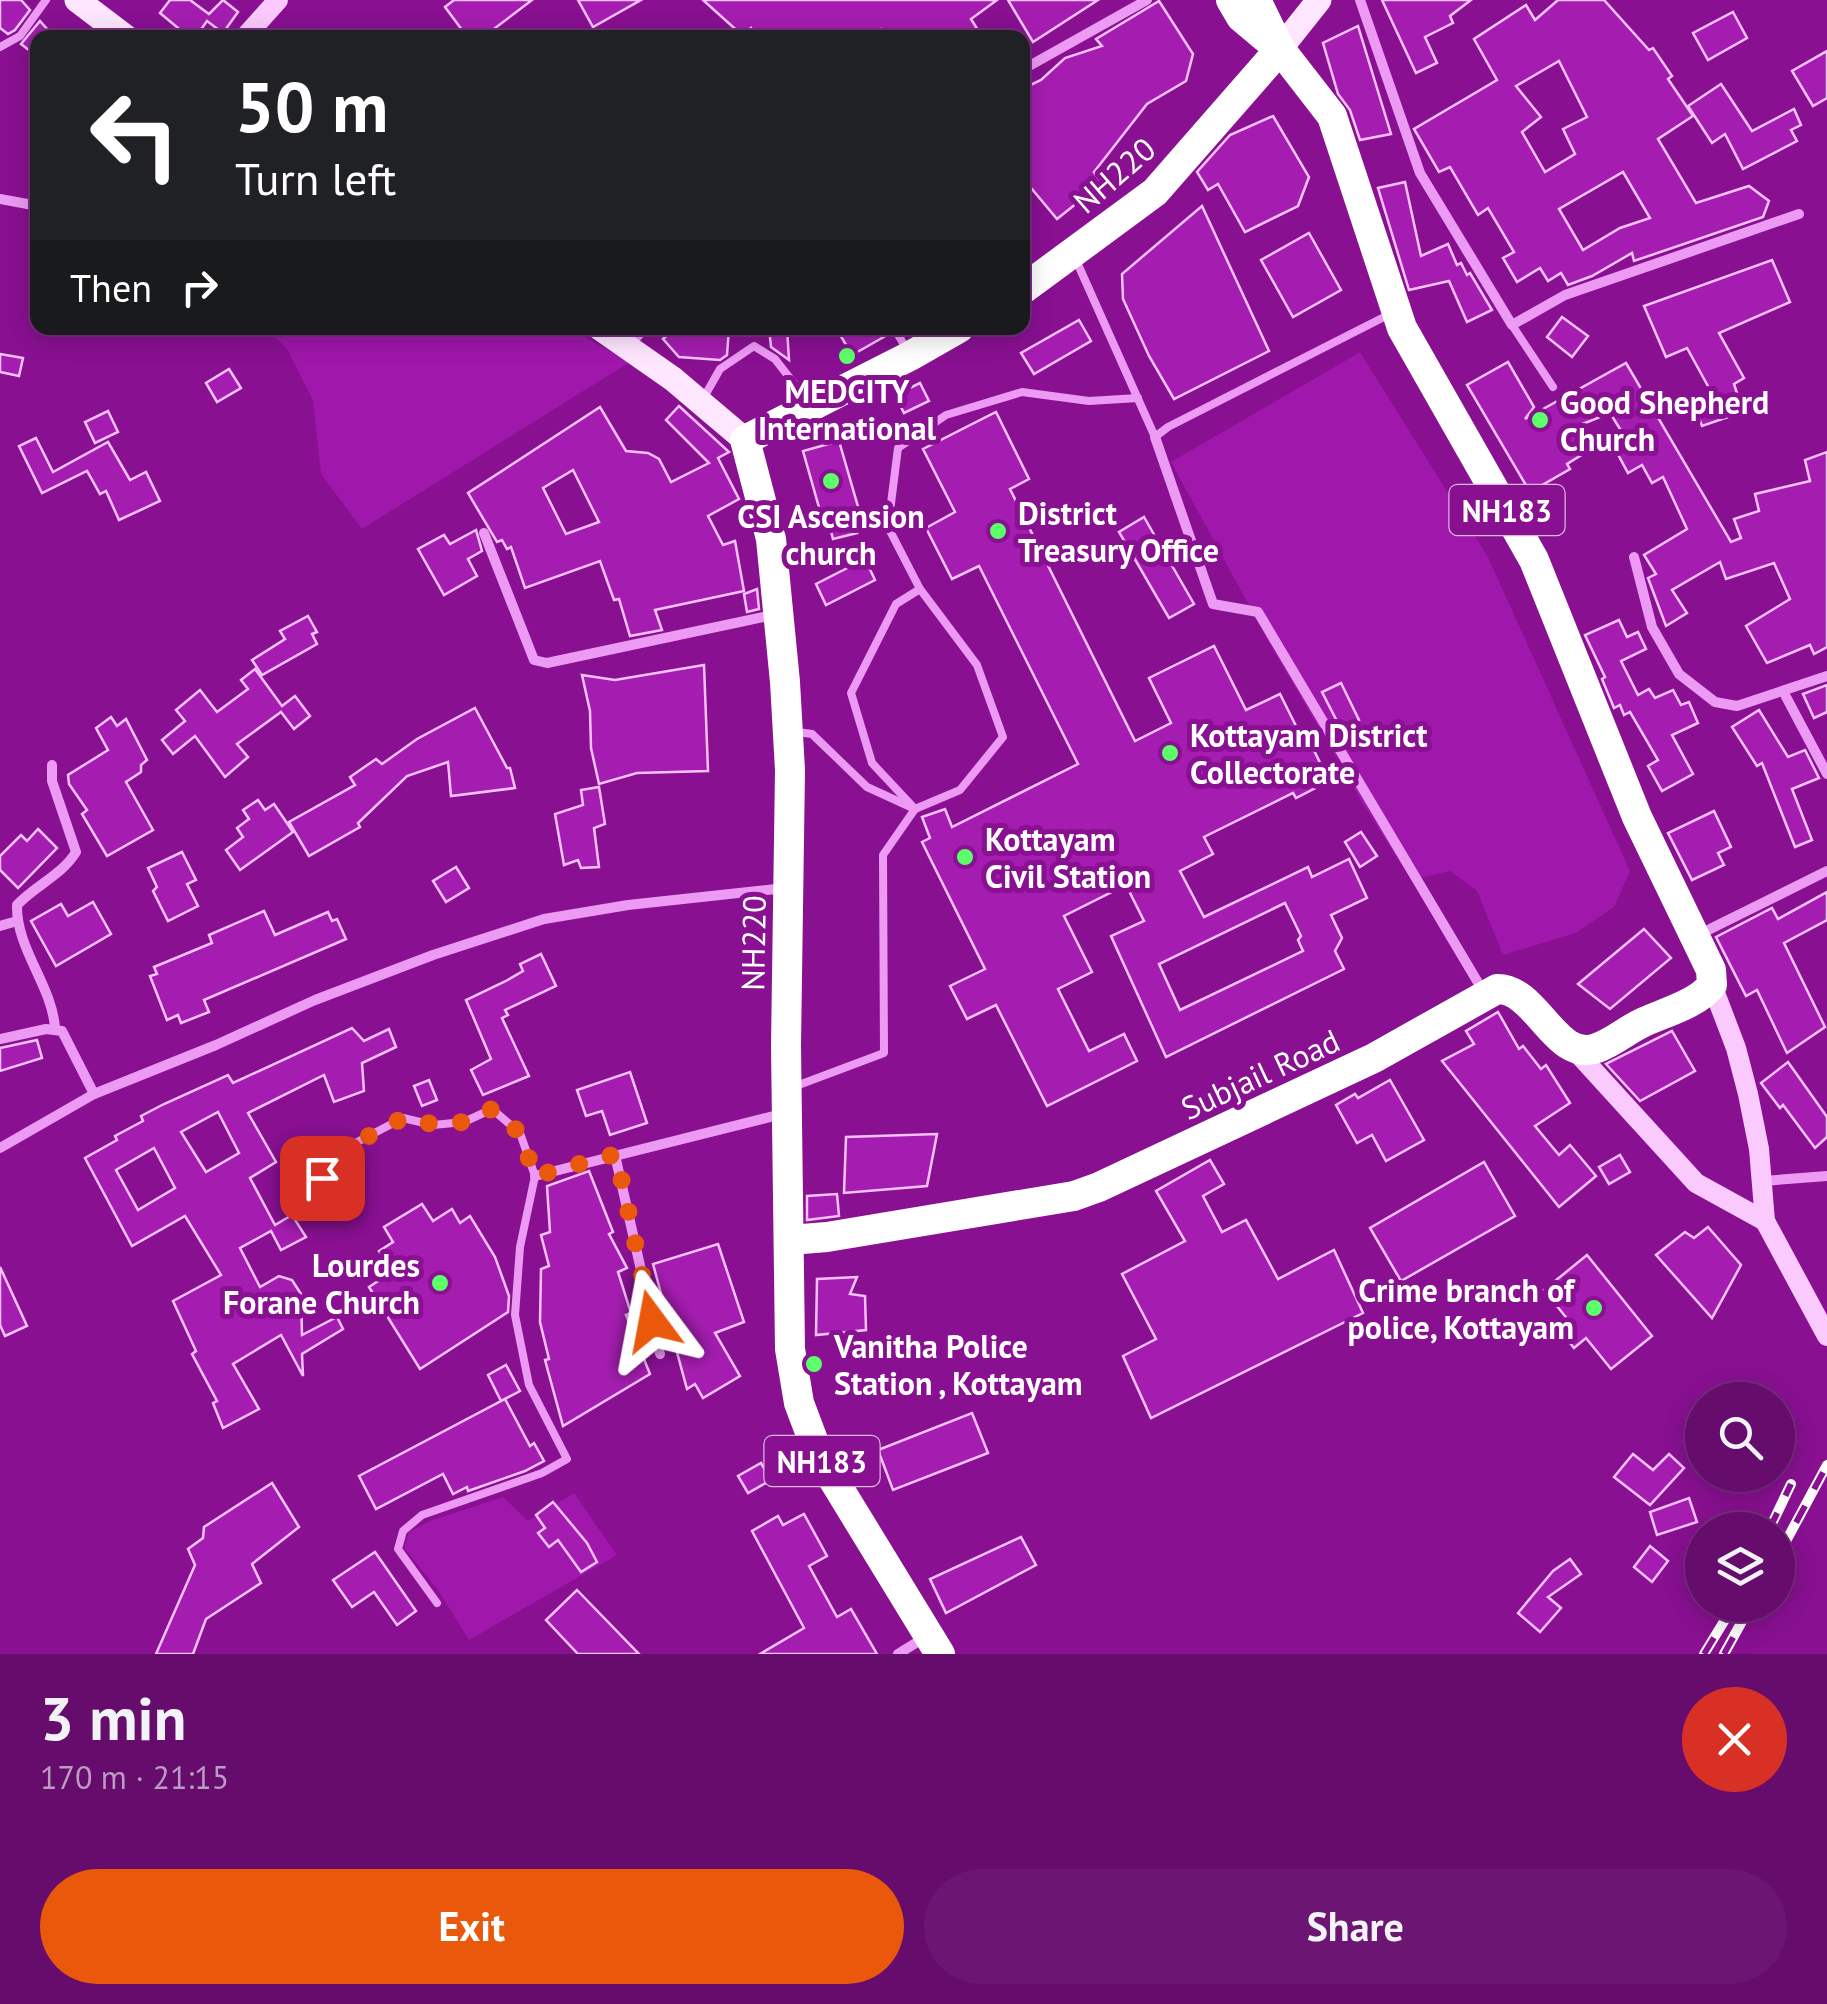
<!DOCTYPE html>
<meta charset="utf-8">
<style>
body{margin:0;font-family:"PT Sans",sans-serif;background:#6c1572;color:#f1f3f6;height:100vh;display:flex;flex-direction:column;font-size:38px;white-space:nowrap}
*{box-sizing:border-box;margin:0}
p{font-size:32px;color:#bc9bc2}
.icon{flex:none;width:55px;height:55px;fill:none;stroke:currentColor;stroke-width:2;stroke-linecap:round;stroke-linejoin:round}
.map{position:relative;height:1654px;overflow:hidden}
.details{display:flex;flex-direction:column;background:#660c6d;flex:1}
.details>*{flex:none}
.banner{position:absolute;left:30px;top:30px;width:1000px;height:305px;border-radius:20px;box-shadow:0 5px 25px #0003,0 0 0 2px #792c80;background:#202124;color:#fff;overflow:hidden}
.controls{position:absolute;left:1685px;top:1382px;display:grid;gap:20px}
.controls a{display:grid;place-items:center;width:110px;height:110px;border-radius:50%;background:#660c6d;box-shadow:0 5px 25px #0003,0 0 0 2px #792c80;font-size:50px}
.pin{position:absolute;display:grid;place-items:center;width:85px;height:85px;color:#fff;margin:-42px;border-radius:20px;box-shadow:0 5px 15px #0006}
.me{position:absolute;width:110px;margin:-55px;rotate:347deg;stroke-linejoin:round;filter:drop-shadow(0 0 8px #0008)}
.turn{display:flex;align-items:center;gap:35px;height:210px;padding:0 40px;font-size:45px}
.turn .icon{width:130px;height:130px;stroke-width:2.5}
.turn b{display:block;font-size:70px;line-height:85px}
.then{display:flex;align-items:center;height:95px;padding:0 40px;background:#0003;gap:20px;font-size:38px}
.round{display:grid;place-items:center;flex:none;width:105px;height:105px;border-radius:52px;background:#6c1572}
.summary{display:flex;align-items:center;justify-content:space-between;height:170px;padding:0 40px}
h1{font-size:60px;font-weight:800;line-height:75px}
.cta{display:flex;gap:20px;margin-top:auto;padding:20px 40px}
.cta a{flex:1;height:115px;border-radius:60px;background:#ea580c;color:#fff;font-size:40px;font-weight:800;line-height:115px;text-align:center}
.cta a+a{background:#6c1572;color:#f1f3f6}
.map>svg:first-child{display:block}
</style>
<div class="map">
<svg width="1827" height="1654" viewBox="0 0 1827 1654">
<rect width="100%" height="100%" fill="#881091"/>
<g fill="#9f17ab">
<polygon points="266,328 568,328 630,362 362,529 321,474 313,400 287,349"/>
<polygon points="1360,352 1488,557 1630,871 1614,907 1576,933 1503,955 1477,891 1450,871 1411,880 1363,804 1270,644 1171,462"/>
<polygon points="574,1493 617,1555 469,1640 438,1590 404,1548 409,1532 430,1521 503,1497 528,1521"/>
</g>
<g fill="#a51db0" stroke="#f9c2fe" stroke-width="2.5" fill-rule="evenodd">
<polygon points="0,0 21,0 30,10 15,30 8,34 0,28"/>
<polygon points="170,0 190,0 209,14 223,0 238,12 223,33 207,21 195,38 190,38 160,13"/>
<polygon points="454,0 532,0 482,38 468,38 445,7"/>
<polygon points="578,0 641,0 593,27"/>
<polygon points="703,0 997,0 971,19 983,38 887,38 881,29 866,38 756,38 751,28 742,35"/>
<polygon points="1008,0 1098,0 1033,42"/>
<polygon points="1382,0 1471,0 1450,16 1453,23 1425,37 1437,63 1416,73"/>
<path d="M1558,0h46l45,50 4,-2 19,28 -4,3 25,37 -35,23 38,64 53,-17 20,15 -6,16 -129,44 -2,-8 -40,23 -24,9 -7,-12 -13,8 -8,-13 -23,14 -14,-24 11,-6 -26,-44 -10,7 -28,-48 -11,5 -25,-43 83,-49 -23,-41 52,-34 9,15zM1559,61l28,56 -24,12 12,25 -30,18 -23,-40 19,-15 -25,-31zM1623,172l27,46 -30,10 -37,22 -24,-41z"/>
<polygon points="1159,1 1193,54 1186,81 1147,104 1094,172 1102,183 1057,219 1022,177 1022,89 1041,80 1065,58 1102,46 1096,39"/>
<polygon points="1733,12 1747,38 1708,60 1693,33"/>
<polygon points="40,21 55,38 38,38 38,57 21,44"/>
<polygon points="1358,26 1391,134 1360,140 1350,110 1338,94 1323,43"/>
<polygon points="1827,51 1827,98 1813,106 1792,71"/>
<polygon points="1721,84 1752,131 1794,109 1801,125 1791,130 1797,141 1743,169 1725,134 1712,143 1688,106"/>
<polygon points="1273,116 1309,177 1298,206 1245,232 1218,184 1208,190 1197,172 1230,135"/>
<polygon points="1405,182 1421,256 1448,244 1457,265 1461,263 1467,275 1470,273 1492,310 1467,322 1449,281 1409,290 1378,188"/>
<polygon points="1202,206 1269,351 1174,399 1149,356 1123,299 1122,274"/>
<polygon points="1309,233 1341,290 1293,317 1261,260"/>
<polygon points="1772,260 1790,302 1719,333 1744,378 1734,384 1743,412 1702,426 1694,404 1714,397 1687,348 1666,357 1644,306"/>
<polygon points="1562,317 1588,336 1572,357 1547,337"/>
<polygon points="1079,320 1091,341 1034,374 1021,353"/>
<polygon points="676,328 729,328 727,355 720,360 679,357 663,339"/>
<polygon points="769,328 787,328 789,360 771,347"/>
<polygon points="836,328 887,328 889,334 852,355"/>
<polygon points="0,354 23,358 19,376 0,372"/>
<polygon points="1508,362 1534,407 1525,419 1626,363 1731,542 1741,538 1734,519 1759,511 1755,494 1810,481 1805,460 1827,452 1827,647 1814,654 1810,645 1767,663 1746,626 1790,599 1774,563 1726,579 1720,562 1672,590 1687,613 1666,626 1648,578 1656,574 1644,555 1687,529 1663,477 1652,483 1642,465 1628,473 1614,447 1627,440 1610,413 1575,427 1588,451 1567,464 1570,469 1530,492 1467,385"/>
<polygon points="229,369 241,388 217,402 206,383"/>
<polygon points="920,383 929,401 904,413 895,395"/>
<path d="M679,406l50,46 -11,6 21,41 -31,17 15,29 12,-4 9,50 -89,19 7,20 -32,6 -11,-37 -5,1 -14,-39 -75,27 -14,-41 -4,2 -5,-9 -5,2 -29,-49 132,-86 26,44 22,2 11,6 12,23 38,-19 -43,-43zM573,470l26,52 -33,12 -23,-46z"/>
<polygon points="108,411 118,432 95,443 85,422"/>
<path d="M996,412l33,67 -19,10 125,252 36,-18 -22,-45 65,-32 32,64 34,-16 21,42 5,-2 23,47 -33,17 -3,-5 -89,44 9,17 -33,17 24,46 104,-50 4,10 37,-18 18,39 -36,17 11,23 -7,13 9,18 -178,88 -55,-121 33,-15 -18,-36 -62,31 28,56 -34,17 31,62 35,-17 13,27 -90,45 -51,-101 -29,14 -17,-33 35,-17 -63,-127 8,-4 -8,-21 23,-8 7,18 126,-63 -99,-198 -27,13 -26,-51 29,-16 -32,-63zM1285,903l16,33 -3,4 5,11 -123,59 -21,-46z"/>
<polygon points="36,438 53,472 108,442 130,480 146,472 160,501 119,520 106,491 100,494 87,471 42,493 19,446"/>
<polygon points="839,441 859,510 851,512 857,533 833,539 829,523 824,525 803,451"/>
<polygon points="1144,517 1194,604 1169,618 1119,532"/>
<polygon points="476,530 482,551 468,559 477,576 444,595 418,549 444,535 450,544"/>
<polygon points="865,559 875,580 826,605 816,584"/>
<polygon points="757,589 759,609 747,612 744,594"/>
<polygon points="308,616 317,632 312,634 317,644 262,675 252,660 285,639 280,631"/>
<polygon points="1619,620 1627,637 1638,632 1646,649 1621,661 1638,695 1649,689 1655,698 1673,690 1681,705 1689,702 1698,723 1672,735 1693,774 1662,791 1648,766 1658,760 1630,712 1624,715 1620,705 1614,708 1602,679 1605,677 1585,635"/>
<polygon points="704,665 708,771 637,773 599,784 591,748 590,711 582,675 615,680"/>
<polygon points="255,669 282,706 295,696 310,716 294,729 281,712 237,744 248,757 225,777 195,736 173,754 162,740 185,721 176,710 200,690 217,712 248,689 241,680"/>
<polygon points="1341,683 1359,720 1341,729 1322,692"/>
<polygon points="1827,685 1827,712 1814,718 1803,694"/>
<polygon points="475,708 507,768 510,768 515,788 451,796 448,762 407,776 358,823 360,827 309,856 289,822 355,785 350,777 376,759 382,764 417,739"/>
<polygon points="1759,710 1788,757 1805,750 1819,778 1792,789 1812,840 1795,847 1762,763 1757,766 1732,727"/>
<polygon points="111,717 117,726 126,719 147,760 141,765 141,772 126,782 153,830 107,856 82,814 87,810 69,784 68,775 108,750 96,728"/>
<polygon points="599,787 605,824 594,828 599,867 581,868 578,860 564,865 555,814 583,805 581,790"/>
<polygon points="258,800 265,810 274,804 293,832 240,870 226,850 243,837 237,828 249,819 243,810"/>
<polygon points="1714,811 1731,847 1718,853 1724,865 1692,880 1668,833"/>
<polygon points="38,829 57,848 18,888 0,870 0,856 21,835 27,841"/>
<polygon points="1361,832 1377,856 1360,867 1345,842"/>
<polygon points="182,852 196,880 187,884 198,906 168,921 153,891 157,887 148,868"/>
<polygon points="456,867 469,888 446,902 433,881"/>
<polygon points="1827,892 1827,920 1784,943 1825,1027 1787,1053 1757,990 1746,996 1716,937 1772,908 1778,919"/>
<polygon points="93,902 111,934 56,966 31,921 61,904 68,916"/>
<polygon points="264,911 275,935 328,912 332,921 337,919 346,939 204,1000 209,1012 181,1023 178,1015 167,1020 150,976 157,974 154,967 212,943 209,935"/>
<polygon points="1644,929 1671,958 1610,1009 1578,984"/>
<polygon points="541,954 556,986 505,1010 508,1015 502,1018 529,1076 483,1095 471,1070 491,1059 466,1000 506,981 523,971 520,964"/>
<polygon points="1498,1012 1519,1049 1523,1046 1541,1069 1546,1065 1570,1103 1535,1126 1559,1155 1570,1145 1596,1176 1559,1207 1442,1061 1474,1044 1466,1031"/>
<path d="M352,1028l12,13 25,-12 7,18 -34,16 2,28 -30,11 -10,-27 -76,38 28,49 -26,16 25,47 17,-10 14,22 -25,13 -10,-19 -31,17 20,39 19,-11 13,4 9,14 1,41 35,-18 6,12 -41,25 1,22 -22,-41 -48,29 26,45 -36,19 -10,-25 4,-2 -25,-47 4,-3 -23,-50 48,-26 -36,-59 -53,30 -47,-88 32,-18 -2,-4 28,-15 -2,-5 23,-12 64,-29 5,8zM218,1112l21,41 -33,19 -25,-40zM154,1148l21,40 -37,22 -22,-40z"/>
<polygon points="1672,1031 1695,1071 1640,1101 1606,1064"/>
<polygon points="37,1040 42,1058 0,1071 0,1048"/>
<polygon points="1788,1062 1827,1117 1827,1137 1815,1148 1783,1105 1780,1108 1761,1083"/>
<polygon points="630,1072 647,1123 610,1135 602,1111 586,1116 577,1090"/>
<polygon points="429,1080 437,1100 422,1106 414,1086"/>
<polygon points="1390,1080 1424,1140 1386,1161 1372,1135 1357,1143 1336,1105 1355,1094 1358,1098"/>
<polygon points="937,1134 927,1186 844,1193 846,1137"/>
<polygon points="1620,1155 1630,1172 1609,1184 1599,1167"/>
<polygon points="1210,1160 1224,1184 1203,1196 1222,1232 1246,1220 1278,1279 1334,1250 1363,1313 1151,1418 1123,1356 1156,1339 1122,1274 1185,1241 1156,1191"/>
<polygon points="1484,1162 1515,1216 1401,1281 1370,1228"/>
<polygon points="589,1171 613,1232 609,1234 627,1268 618,1272 631,1313 626,1315 650,1374 563,1426 545,1360 549,1359 540,1322 541,1269 549,1266 541,1235 550,1232 547,1186"/>
<polygon points="837,1194 839,1216 807,1220 807,1196"/>
<polygon points="422,1204 433,1221 452,1209 460,1223 470,1216 495,1257 509,1296 508,1312 420,1369 369,1287 381,1279 374,1267 385,1260 379,1251 393,1242 384,1227"/>
<polygon points="1708,1227 1741,1265 1712,1318 1656,1255 1685,1232 1694,1238"/>
<polygon points="718,1244 744,1322 715,1333 740,1376 703,1398 695,1384 687,1389 653,1264"/>
<polygon points="1587,1255 1652,1336 1611,1369 1586,1338 1574,1348 1563,1334 1573,1326 1544,1290"/>
<polygon points="0,1267 27,1326 5,1336 0,1325"/>
<polygon points="857,1277 850,1294 865,1296 866,1330 816,1335 817,1279"/>
<polygon points="506,1365 520,1391 501,1401 488,1375"/>
<polygon points="505,1399 530,1446 534,1443 544,1461 525,1471 468,1491 467,1487 453,1494 443,1474 376,1509 359,1476"/>
<polygon points="972,1413 988,1453 893,1490 878,1450"/>
<polygon points="1633,1454 1653,1470 1669,1454 1684,1468 1650,1505 1614,1477"/>
<polygon points="761,1463 771,1480 748,1493 738,1476"/>
<polygon points="272,1483 299,1527 252,1564 261,1583 206,1619 193,1654 156,1654 195,1565 188,1549 203,1538 204,1527"/>
<polygon points="1689,1498 1697,1522 1657,1535 1650,1512"/>
<polygon points="553,1502 587,1543 597,1562 581,1572 558,1540 549,1547 538,1533 545,1528 536,1515"/>
<polygon points="804,1514 827,1556 809,1566 837,1617 851,1609 877,1654 760,1654 804,1628 752,1531 778,1516 783,1525"/>
<polygon points="1021,1537 1036,1565 946,1613 930,1579"/>
<polygon points="1650,1546 1668,1561 1652,1582 1634,1567"/>
<polygon points="375,1552 416,1611 397,1625 374,1592 352,1607 333,1580"/>
<polygon points="1570,1559 1581,1574 1548,1597 1561,1608 1540,1632 1518,1613 1553,1571"/>
<polygon points="577,1590 639,1654 578,1654 546,1620"/>
</g>
<g fill="none" stroke-linecap="round" stroke-linejoin="round">
<g stroke="#ec9af3" stroke-width="8">
<polyline points="0,47 20,36 46,0"/>
<polyline points="1076,260 1155,437 1168,427 1392,313"/>
<polyline points="1512,325 1553,387"/>
<polyline points="894,328 906,348"/>
<polyline points="703,399 720,369 754,346 775,359 806,399"/>
<polyline points="920,589 896,604 851,693 872,763 915,809 960,790 1003,737 977,665 920,589 888,527 898,448 946,415 1022,392 1089,401 1138,398"/>
<polyline points="796,1086 884,1053 883,855 915,809 867,787 812,734 797,732"/>
<polyline points="310,1196 342,1150 403,1118 433,1125 464,1122 492,1109 520,1133 535,1176 520,1247 515,1315 529,1385 567,1459 542,1473 422,1515 403,1531 398,1549 437,1603"/>
</g>
<g stroke="#ec9af3" stroke-width="10">
<polyline points="1360,0 1420,173 1512,325 1565,295 1799,214"/>
<polyline points="1022,70 1147,0"/>
<polyline points="0,199 38,206"/>
<polyline points="629,345 645,328"/>
<polyline points="1155,437 1213,604 1258,612 1483,991"/>
<polyline points="484,533 534,660 547,663 773,615"/>
<polyline points="1634,557 1652,627 1679,674 1715,702 1737,706 1827,676"/>
<polyline points="1784,693 1827,774"/>
<path d="M52,765v16l24,71c-14,23 -40,33 -59,53 -1,44 35,80 38,123"/>
<polyline points="0,926 17,921"/>
<polyline points="1698,935 1827,871"/>
<polyline points="0,1039 46,1029 62,1031 94,1094"/>
<polyline points="0,1148 94,1094 216,1045 315,1000 433,955 544,919 628,905 785,888"/>
<polyline points="615,1155 660,1354"/>
<polyline points="535,1176 782,1114"/>
<polyline points="1763,1181 1827,1176"/>
<polyline points="898,1654 927,1636"/>
</g>
<g stroke="#fac9fd" stroke-width="20">
<polyline points="244,38 278,0"/>
<polyline points="1712,985 1736,1048 1748,1094 1759,1149 1765,1221 1827,1336"/>
<polyline points="1572,1047 1696,1183 1765,1221"/>
</g>
<g stroke="#fee6ff" stroke-width="25">
<polyline points="77,0 127,38"/>
<polyline points="1280,49 1319,0"/>
<polyline points="600,328 673,379 745,440"/>
</g>
<g stroke="#fff" stroke-width="30">
<polyline points="1231,0 1241,17 1266,38"/>
<polyline points="1022,290 1155,192 1280,49"/>
<path d="M790,1240l37,-3 247,-41 25,-9 275,-129 123,-69c40,-1 59,75 100,59 17,-6 31,-19 47,-26 22,-10 53,-18 68,-37l-1,-15 -74,-153 -103,-257 -132,-232 -70,-212 -52,-67 -24,-49"/>
<polyline points="940,1654 819,1456 799,1403 790,1349 786,1046 790,770 785,682 771,539 745,440 910,356 959,328"/>
</g>
<defs>
<g id="rail">
<polyline points="1769,1530 1791,1484"/>
<polyline points="1778,1556 1827,1465"/>
<polyline points="1704,1654 1734,1605"/>
<polyline points="1724,1654 1751,1605"/>
</g>
</defs>
<use href="#rail" stroke="#fff" stroke-width="10"/>
<use href="#rail" stroke="#881091" stroke-width="6" stroke-dasharray="19" stroke-linecap="butt"/>
</g>
<g fill="none" stroke-linecap="round" stroke-linejoin="round">
<polyline stroke="#ea580c" stroke-width="18" stroke-dasharray="0 32.4" points="322,1178 342,1150 403,1118 433,1124 464,1122 492,1109 520,1133 535,1176 616,1154 652,1321"/>
</g>
<g fill="#5cff69" stroke="#881091" stroke-width="4">
<circle cx="847" cy="356" r="10"/>
<circle cx="1540" cy="420" r="10"/>
<circle cx="831" cy="481" r="10"/>
<circle cx="998" cy="531" r="10"/>
<circle cx="1170" cy="753" r="10"/>
<circle cx="965" cy="857" r="10"/>
<circle cx="440" cy="1283" r="10"/>
<circle cx="1594" cy="1308" r="10"/>
<circle cx="814" cy="1364" r="10"/>
</g>
<g text-anchor="middle" dominant-baseline="central" stroke-width="10" stroke-linejoin="round" paint-order="stroke">
<g fill="#881091" stroke="#dbb7de" stroke-width="2.5">
<rect x="1449.5" y="485" width="115" height="50" rx="8"/>
<rect x="764.5" y="1436" width="115" height="50" rx="8"/>
</g>
<g font-size="30" font-weight="bold" fill="#fff">
<text x="1507" y="510">NH183</text>
<text x="822" y="1461">NH183</text>
</g>
<g font-size="32" fill="#fff" stroke="#881091">
<text transform="translate(1114 175) rotate(-41)">NH220</text>
<text transform="translate(753 943) rotate(-89)">NH220</text>
<text transform="translate(1260 1074) rotate(-25)">Subjail Road</text>
</g>
<g font-size="32" font-weight="bold" fill="#fff" stroke="#881091" text-anchor="start">
<text x="847" y="391" text-anchor="middle">MEDCITY<tspan x="847" dy="37">International</tspan></text>
<text x="1560" y="402">Good Shepherd<tspan x="1560" dy="37">Church</tspan></text>
<text x="1018" y="513">District<tspan x="1018" dy="37">Treasury Office</tspan></text>
<text x="831" y="516" text-anchor="middle">CSI Ascension<tspan x="831" dy="37">church</tspan></text>
<text x="1190" y="735">Kottayam District<tspan x="1190" dy="37">Collectorate</tspan></text>
<text x="985" y="839">Kottayam<tspan x="985" dy="37">Civil Station</tspan></text>
<text x="420" y="1265" text-anchor="end">Lourdes<tspan x="420" dy="37">Forane Church</tspan></text>
<text x="1574" y="1290" text-anchor="end">Crime branch of<tspan x="1574" dy="37">police, Kottayam</tspan></text>
<text x="834" y="1346">Vanitha Police<tspan x="834" dy="37">Station , Kottayam</tspan></text>
</g>
</g>
</svg>
<div class="controls">
<a><svg class="icon" aria-label="search" viewBox="0 0 24 24"><circle cx="10" cy="10" r="6"/><path d="M15 15l6 6"/></svg></a>
<a><svg class="icon" aria-label="layers" viewBox="0 0 24 24"><path d="M12 4l9 5-9 5-9-5zM3 14l9 5 9-5"/></svg></a>
</div>
<div class="pin" style="left:322px;top:1178px;background:#d93025"><svg class="icon" aria-label="arrive" viewBox="0 0 24 24"><path d="M6 21V4h12l-3 4 3 4H6"/></svg></div>
<svg class="me" style="left:652px;top:1321px" viewBox="-20 -20 40 40"><path d="M0-17L14 15 0 8-14 15z" fill="#ea580c" stroke="#fff" stroke-width="4"/></svg>
<div class="banner">
<div class="turn"><svg class="icon" aria-label="left" viewBox="0 0 24 24"><path d="M17 20v-9H6M10 6l-5 5 5 5"/></svg><div><b>50 m</b>Turn left</div></div>
<div class="then">Then<svg class="icon" aria-label="right" viewBox="0 0 24 24"><path d="M7 20v-9h11M14 6l5 5-5 5"/></svg></div>
</div>
</div>
<section class="details">
<div class="summary"><div><h1>3 min</h1><p>170 m · 21:15</p></div><a class="round" style="background:#d93025;color:#fff"><svg class="icon" aria-label="close" viewBox="0 0 24 24"><path d="M6 6l12 12M18 6L6 18"/></svg></a></div>
<div class="cta"><a>Exit</a><a>Share</a></div>
</section>
